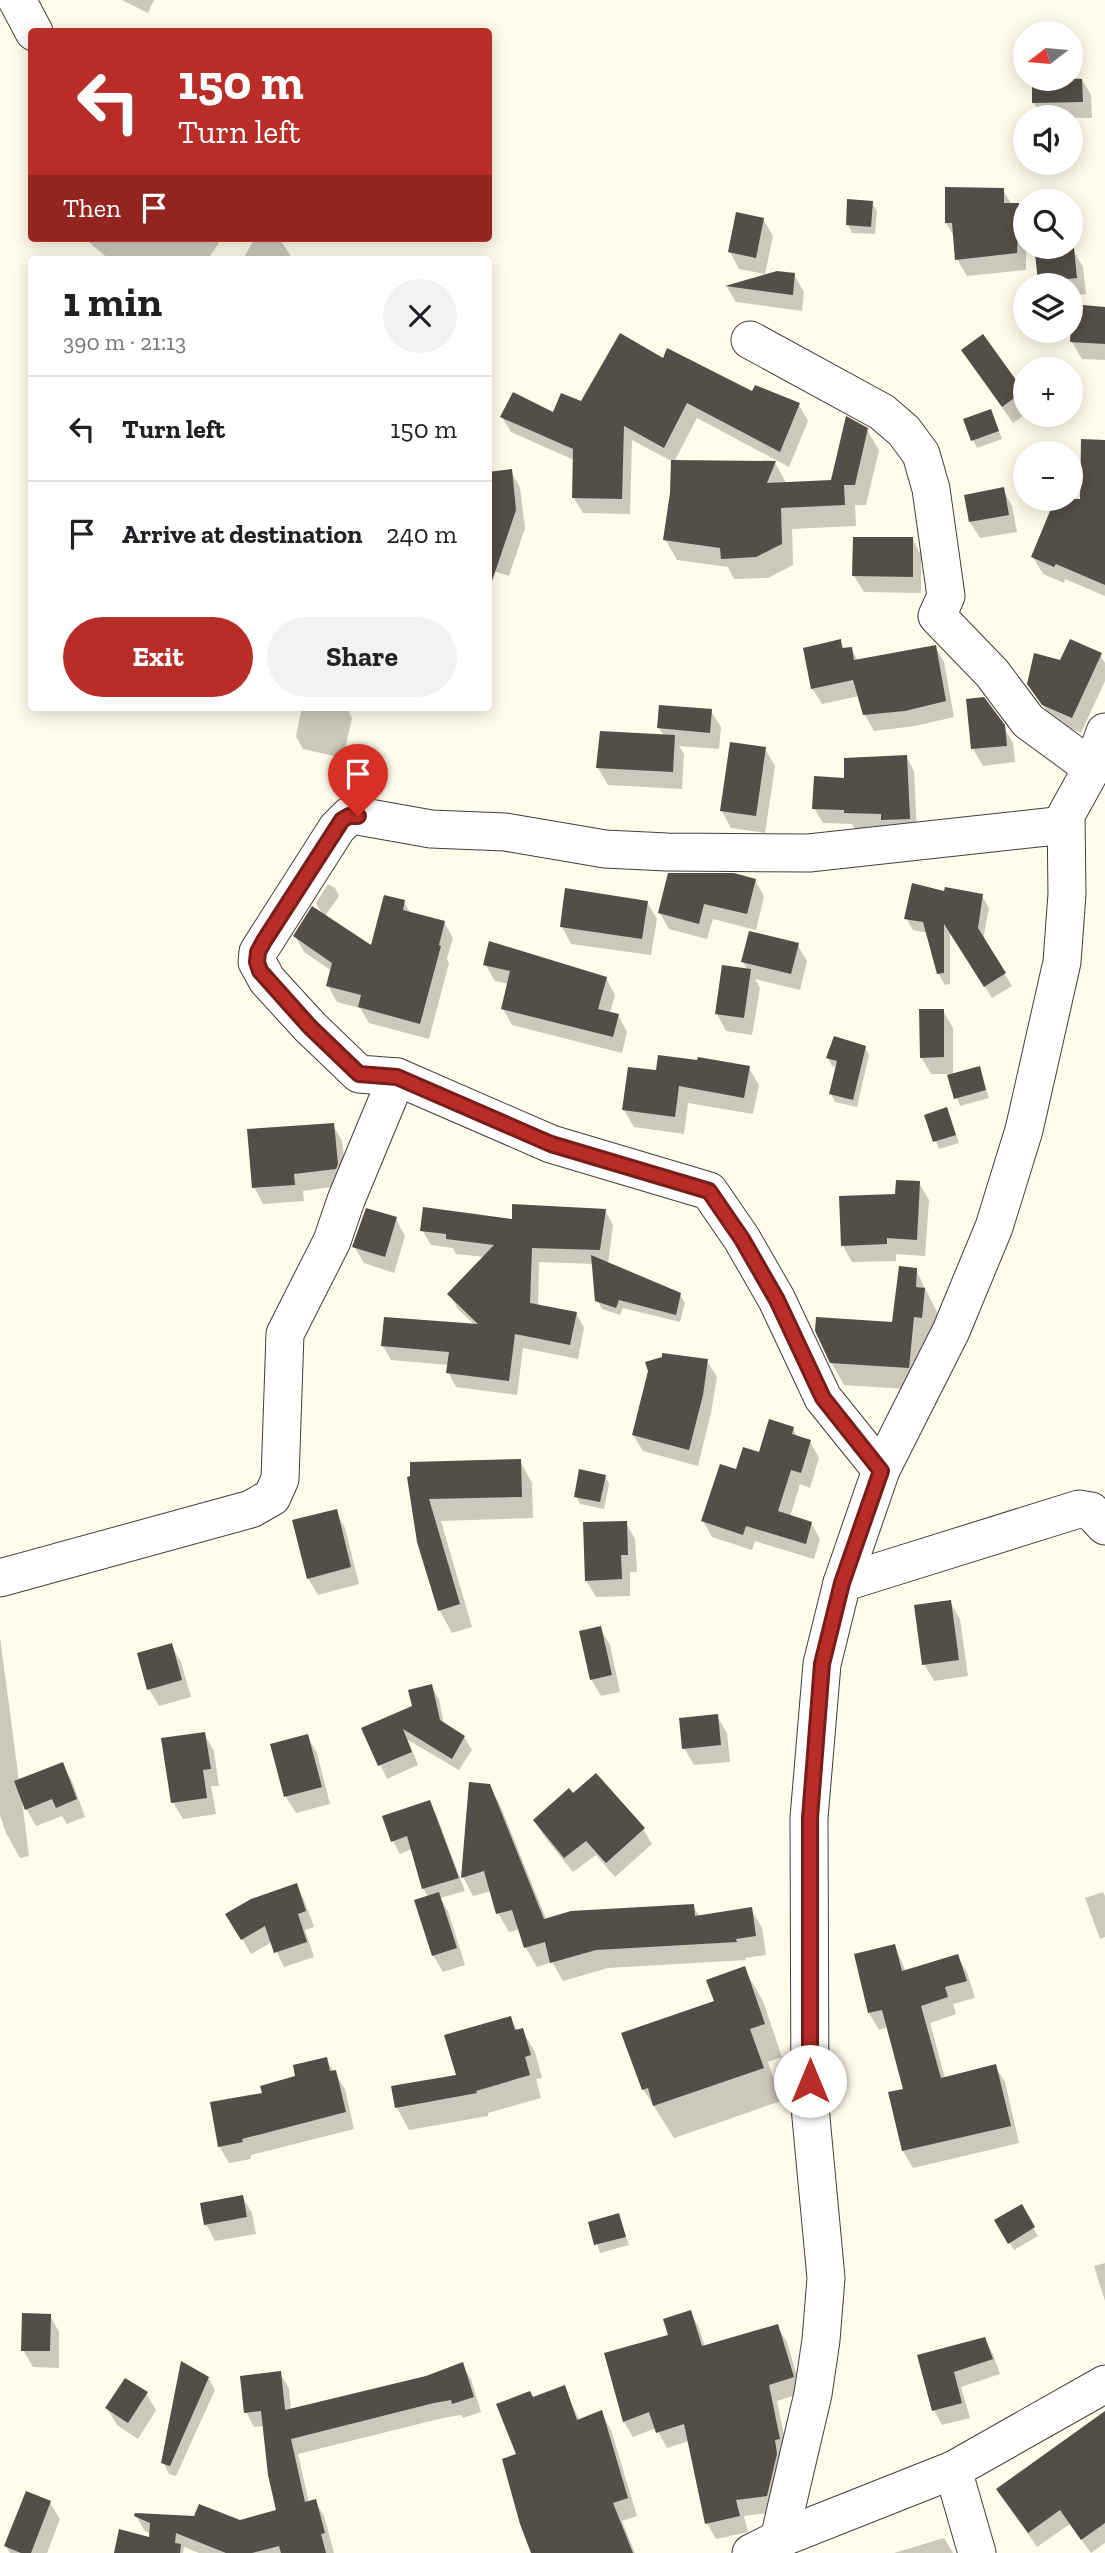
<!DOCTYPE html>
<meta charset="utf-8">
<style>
body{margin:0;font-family:"Zilla Slab",serif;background:#f2f2f2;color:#202124;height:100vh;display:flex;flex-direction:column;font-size:26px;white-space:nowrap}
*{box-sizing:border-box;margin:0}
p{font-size:23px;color:#757577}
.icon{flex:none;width:38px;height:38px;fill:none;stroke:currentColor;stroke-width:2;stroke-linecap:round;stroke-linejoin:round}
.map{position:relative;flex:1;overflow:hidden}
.drawer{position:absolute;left:28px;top:256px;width:464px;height:455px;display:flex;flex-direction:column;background:#fff;border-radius:7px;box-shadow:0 4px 18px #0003}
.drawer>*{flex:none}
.hud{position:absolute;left:28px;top:28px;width:464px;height:214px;border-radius:7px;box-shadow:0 4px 18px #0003;background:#b82d27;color:#fff;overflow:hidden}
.needle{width:46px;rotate:254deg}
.buttons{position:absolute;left:1013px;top:21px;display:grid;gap:14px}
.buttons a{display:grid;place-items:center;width:70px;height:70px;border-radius:50%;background:#fff;box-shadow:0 4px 18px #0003;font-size:35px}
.pin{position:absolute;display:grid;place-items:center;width:60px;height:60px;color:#fff;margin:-72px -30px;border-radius:50% 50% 50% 0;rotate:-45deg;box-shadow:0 0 7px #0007}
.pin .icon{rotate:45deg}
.me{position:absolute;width:77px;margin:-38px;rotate:0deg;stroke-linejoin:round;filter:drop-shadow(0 0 5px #0008)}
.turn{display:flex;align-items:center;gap:24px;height:147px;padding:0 35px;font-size:32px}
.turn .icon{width:91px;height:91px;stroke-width:2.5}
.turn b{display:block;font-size:49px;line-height:60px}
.then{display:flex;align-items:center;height:66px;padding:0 35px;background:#0003;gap:14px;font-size:26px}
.round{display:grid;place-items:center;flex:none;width:74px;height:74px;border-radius:37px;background:#f2f2f2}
.headline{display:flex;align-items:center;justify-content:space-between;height:119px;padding:0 35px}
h1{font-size:42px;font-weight:700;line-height:52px}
.primary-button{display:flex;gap:14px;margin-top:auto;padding:14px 35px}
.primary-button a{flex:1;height:80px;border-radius:42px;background:#b82d27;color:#fff;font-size:28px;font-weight:700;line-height:80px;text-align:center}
.primary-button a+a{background:#f2f2f2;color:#202124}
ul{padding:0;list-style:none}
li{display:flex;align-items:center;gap:21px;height:105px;padding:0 35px;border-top:2px solid #e0e0e0}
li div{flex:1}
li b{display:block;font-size:26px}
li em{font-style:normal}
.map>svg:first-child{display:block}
</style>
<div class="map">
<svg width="1105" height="2553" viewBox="0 0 1105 2553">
<rect width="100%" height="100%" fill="#fffceb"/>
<g fill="#0003">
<polygon points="122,0 154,0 148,13"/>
<polygon points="1081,78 1091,95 1092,118 1042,117 1034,103 1033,80"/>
<polygon points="1003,190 1012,205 1018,205 1026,219 1026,270 967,276 957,259 955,238 946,223"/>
<polygon points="872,203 877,211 875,234 852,233 848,225"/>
<polygon points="763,219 773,236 765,274 739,269 730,252"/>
<polygon points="84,238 222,238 208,259 109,259"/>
<polygon points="255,238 279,238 293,259 243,259"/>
<polygon points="1073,250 1083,267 1086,294 1071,296 1071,285 1042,285 1039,281"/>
<polygon points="769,275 794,275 804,292 802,311 736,302 727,287"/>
<polygon points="1105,308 1105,360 1082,359 1072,342"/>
<polygon points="982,337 1026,397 1026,414 1013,423 963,351"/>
<polygon points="663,360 753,394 756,387 799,405 808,421 789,467 697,418 674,462 775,463 787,484 832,481 867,430 879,450 866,505 855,505 856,526 792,529 793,565 768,578 734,579 728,567 677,560 665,539 672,493 673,462 632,440 630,514 583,513 573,497 574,460 511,432 502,417 554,414 582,403"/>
<polygon points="991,411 1002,439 977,448 973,440"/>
<polygon points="511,471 520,488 525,528 509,576 488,569"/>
<polygon points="1003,489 1012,506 1017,532 980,538 970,522"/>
<polygon points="1057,499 1067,499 1105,514 1105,596 1065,579 1064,583 1043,574 1033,557"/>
<polygon points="912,538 921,555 921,593 864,592 854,576"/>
<polygon points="840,641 845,650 851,649 858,661 935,647 944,662 954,717 915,726 874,731 865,715 859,696 822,704 812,688"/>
<polygon points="1100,655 1105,663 1105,681 1081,733 1054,721 1028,684 1061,662"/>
<polygon points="302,707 350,707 349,712 352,718 343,758 303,749 296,736"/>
<polygon points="711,711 721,727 719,749 679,746 684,754 682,789 608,785 598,768 664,736 659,728"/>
<polygon points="1003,726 1013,743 1015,762 983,766 973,749"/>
<polygon points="765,749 775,766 765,833 731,828 722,811"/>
<polygon points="906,756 914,771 917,833 888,828 854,828 852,824 823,823 814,808 846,779"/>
<polygon points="755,880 764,896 756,930 713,919 707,939 669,929 660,913"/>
<polygon points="328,884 335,888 339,896 325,916 372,948 404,902 411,914 444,922 453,938 447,959 449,963 429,1039 369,1023 360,1008 337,1002 328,986 332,971 304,952 295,936 324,916 316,903"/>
<polygon points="945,893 982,896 989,908 983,940 1012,986 992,998 950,931 950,984 945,985 938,973 928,933 913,930 906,918"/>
<polygon points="647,902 657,919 651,955 571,944 562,927"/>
<polygon points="797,944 807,961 800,990 755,979 760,988 752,1035 726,1031 717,1014 748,971 743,962"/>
<polygon points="485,964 606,978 615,995 610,1012 618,1015 627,1032 622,1053 512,1025 503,1009 509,984 495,981"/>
<polygon points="943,1011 953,1028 953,1075 979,1068 989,1098 960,1106 949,1074 931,1074 921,1057"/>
<polygon points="865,1047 869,1055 857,1107 835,1102 831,1094 837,1067 832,1066 828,1058"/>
<polygon points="749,1068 759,1085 753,1114 688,1103 684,1134 634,1127 624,1110 658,1072"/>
<polygon points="926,1116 950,1117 959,1143 939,1149"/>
<polygon points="333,1125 342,1141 347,1182 345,1185 303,1191 304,1201 263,1204 254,1187"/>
<polygon points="919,1183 929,1200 925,1256 896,1254 896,1261 852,1262 843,1246 897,1196"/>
<polygon points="605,1210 613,1225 608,1264 680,1295 685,1303 680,1322 623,1308 620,1315 602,1309 597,1300 594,1264 539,1262 538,1306 576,1313 584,1328 578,1359 523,1348 517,1395 456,1387 448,1372 449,1365 391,1360 383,1346 475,1325 458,1309 450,1295 485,1257 456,1254 453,1248 431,1245 422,1230"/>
<polygon points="396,1219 405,1236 394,1273 364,1263 354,1246"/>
<polygon points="916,1270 937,1312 934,1340 926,1339 921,1390 844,1385 831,1362 894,1324"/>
<polygon points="707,1361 717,1377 711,1413 698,1466 643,1451 633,1435"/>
<polygon points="793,1428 798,1438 810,1442 819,1458 810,1488 800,1484 790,1517 811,1523 820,1539 814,1559 755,1541 752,1550 712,1537 703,1521 737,1471"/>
<polygon points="520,1461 532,1483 533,1518 441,1521 472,1627 452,1633 440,1611 419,1542 409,1478"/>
<polygon points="605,1476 609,1484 604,1509 580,1504 576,1496"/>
<polygon points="336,1511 345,1528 359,1584 318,1595 308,1578"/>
<polygon points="626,1523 635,1539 637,1572 630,1572 630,1596 596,1597 586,1580"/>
<polygon points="950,1602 960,1619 968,1676 934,1681 924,1664"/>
<polygon points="600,1628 610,1645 620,1692 601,1696 591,1679"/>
<polygon points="0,1637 19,1781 62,1764 72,1781 85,1817 67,1824 62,1816 36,1826 22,1801 29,1856 20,1858 6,1833 0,1815"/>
<polygon points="171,1645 181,1662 191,1697 159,1706 149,1689"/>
<polygon points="431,1686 439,1699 444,1725 464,1737 472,1750 459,1770 408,1740 418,1765 387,1779 363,1729 414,1707"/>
<polygon points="717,1716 727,1733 730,1762 694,1765 684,1748"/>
<polygon points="204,1734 214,1751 219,1786 211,1786 216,1814 183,1819 173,1802"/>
<polygon points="307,1736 317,1753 330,1804 296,1813 286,1797 273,1745"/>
<polygon points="489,1786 500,1805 547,1921 693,1906 700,1917 751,1909 762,1928 766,1955 745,1958 746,1960 608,1968 563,1981 552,1962 537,1967 526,1948 520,1929 509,1932 498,1913 492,1891 473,1896 463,1877"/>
<polygon points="573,1796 643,1829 652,1844 615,1877 596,1855 573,1872 544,1836 535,1821"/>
<polygon points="429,1802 436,1814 465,1891 440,1898 448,1911 465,1965 443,1972 433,1955 428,1897 423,1888 412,1849 400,1854 393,1841"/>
<polygon points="296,1885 304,1900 314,1927 305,1930 314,1957 284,1967 272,1942 251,1954 228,1914"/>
<polygon points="1103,1892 1105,1896 1105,1937 1100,1939 1085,1898"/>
<polygon points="895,1946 906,1972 957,1956 967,1972 975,1998 953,2004 956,2014 930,2023 945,2078 995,2066 1005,2082 1019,2143 913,2168 903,2151 890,2094 906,2090 888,2027 879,2030 869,2013 856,1956"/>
<polygon points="744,1968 763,2001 782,2057 768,2062 781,2101 674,2138 643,2089"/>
<polygon points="510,2018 518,2031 522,2030 535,2052 542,2078 536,2079 541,2098 488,2113 488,2116 409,2130 397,2108 458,2077"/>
<polygon points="326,2059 345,2089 354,2129 251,2155 251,2159 229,2163 219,2146 264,2095"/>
<polygon points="242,2196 252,2213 256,2234 215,2241 206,2224"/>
<polygon points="1021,2207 1038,2236 1014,2250 997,2221"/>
<polygon points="618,2215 629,2245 600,2253 590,2223"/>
<polygon points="1105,2263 1105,2301 1094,2266"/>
<polygon points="690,2312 699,2328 705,2347 777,2326 787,2342 802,2393 777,2401 788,2455 776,2512 744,2516 748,2532 716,2539 707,2523 689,2441 667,2448 656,2428 633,2437 624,2422 606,2354 670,2336"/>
<polygon points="50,2315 59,2332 59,2368 33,2367 23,2350"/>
<polygon points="984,2339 993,2354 1000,2374 961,2387 970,2418 942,2425 934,2410 920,2356"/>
<polygon points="462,2365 471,2379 481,2412 463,2418 461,2415 443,2418 298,2454 309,2503 315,2501 324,2516 334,2553 199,2553 184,2547 183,2553 116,2553 151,2551 151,2534 145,2531 136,2516 240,2522 278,2511 264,2426 254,2427 246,2412 280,2373 289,2388 291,2411 427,2377"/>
<polygon points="208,2378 215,2390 176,2476 169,2474 163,2462"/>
<polygon points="564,2388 580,2421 601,2412 611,2430 637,2516 622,2521 635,2553 533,2553 518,2455 533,2399"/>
<polygon points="146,2393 156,2410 138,2439 117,2425 107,2408"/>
<polygon points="1105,2413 1105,2543 1091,2553 1070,2524 1037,2547 998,2489"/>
<polygon points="50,2503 60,2519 47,2553 10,2553 6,2546"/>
<polygon points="944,2538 953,2553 894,2553"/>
</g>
<g fill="#544e48">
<polygon points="1032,79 1082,79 1083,102 1032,103"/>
<polygon points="945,187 1004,188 1004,203 1019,203 1017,253 955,260 952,223 945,223"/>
<polygon points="847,199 873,201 871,227 846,225"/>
<polygon points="736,212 764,218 756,258 728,252"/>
<polygon points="1074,248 1077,278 1038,282 1035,253"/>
<polygon points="777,271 795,273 793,295 725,286"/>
<polygon points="1072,304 1105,307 1105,344 1070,342"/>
<polygon points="620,333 663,358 667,348 752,391 755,385 800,403 780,452 687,403 664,448 624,426 622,499 572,498 573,449 500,417 513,392 553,412 561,393 581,401"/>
<polygon points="983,334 1024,391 1002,407 961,350"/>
<polygon points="991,409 999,431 971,441 963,419"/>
<polygon points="846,416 868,428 855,485 844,485 845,505 781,508 782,544 756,557 721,559 720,548 663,540 670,493 671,460 776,461 767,483 831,480"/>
<polygon points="1081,439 1105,440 1105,585 1056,564 1054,567 1031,557 1055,499 1080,499"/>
<polygon points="512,469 516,510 492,581 488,581 488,472"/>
<polygon points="1004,487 1009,515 969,522 964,495"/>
<polygon points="853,537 913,537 913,577 852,576"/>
<polygon points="841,639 842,648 852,647 854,660 936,645 946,701 905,711 863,715 853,680 811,689 803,648"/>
<polygon points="1070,639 1102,653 1072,718 1042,705 1027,684 1034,653 1060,660"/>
<polygon points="984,697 1005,725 1007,746 971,749 966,699"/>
<polygon points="659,705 712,709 710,733 657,728"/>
<polygon points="600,731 675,735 673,772 596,768"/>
<polygon points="730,742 766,747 756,816 720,811"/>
<polygon points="907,755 910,819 881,820 881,814 844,813 844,810 812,809 814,776 844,778 844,758"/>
<polygon points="668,873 734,873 756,879 747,914 704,904 699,924 658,913"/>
<polygon points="912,883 944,891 945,887 983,894 978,928 1006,973 984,987 944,924 944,973 937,974 923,922 904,919"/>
<polygon points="565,888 648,901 642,939 560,927"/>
<polygon points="384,895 405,900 403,910 445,921 439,945 441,946 420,1024 358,1007 361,995 326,986 332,963 293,936 312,906 371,945"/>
<polygon points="749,931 799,943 791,974 741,962"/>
<polygon points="489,941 607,977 598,1009 619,1014 613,1037 501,1009 510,971 483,965"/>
<polygon points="722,965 751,969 744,1018 715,1014"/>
<polygon points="919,1009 944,1009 944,1057 920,1058"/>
<polygon points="834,1036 866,1046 853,1100 829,1094 837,1061 826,1058"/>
<polygon points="658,1055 697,1060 698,1057 750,1066 744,1098 679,1086 675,1117 622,1110 628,1067 656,1070"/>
<polygon points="980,1066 986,1090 954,1099 947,1075"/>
<polygon points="947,1107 956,1135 933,1142 924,1115"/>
<polygon points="334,1123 338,1164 336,1169 294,1174 295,1185 252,1188 247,1129"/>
<polygon points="896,1180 920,1181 917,1240 887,1238 887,1244 841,1246 839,1196 895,1194"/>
<polygon points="512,1204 606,1209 600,1250 532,1248 530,1303 577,1312 570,1345 515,1334 509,1381 446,1373 449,1352 381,1346 384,1317 478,1324 447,1294 494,1245 446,1239 446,1234 420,1231 423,1207 512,1219"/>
<polygon points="366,1208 397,1217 385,1257 352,1247"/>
<polygon points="591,1255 681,1293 676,1315 619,1300 616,1308 595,1301"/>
<polygon points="899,1266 917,1268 916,1287 925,1288 922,1318 914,1317 909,1368 830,1363 815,1331 816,1317 892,1322"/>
<polygon points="662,1353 708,1359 703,1395 689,1450 632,1435 648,1371 645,1362 662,1357"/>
<polygon points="769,1419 794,1427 792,1434 811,1440 801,1473 791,1470 778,1511 812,1522 806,1544 746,1526 743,1535 701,1521 720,1464 736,1469 743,1447 759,1452"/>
<polygon points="521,1459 522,1497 429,1499 460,1604 438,1611 417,1542 407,1477 410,1476 410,1462"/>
<polygon points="579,1469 606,1475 600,1502 574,1497"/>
<polygon points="337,1509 351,1567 307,1579 292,1520"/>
<polygon points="627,1521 628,1555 621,1555 622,1579 585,1581 583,1522"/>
<polygon points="951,1600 959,1660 922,1665 914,1605"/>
<polygon points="601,1626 612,1675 590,1680 579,1631"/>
<polygon points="172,1643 182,1680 147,1690 137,1653"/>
<polygon points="432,1684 440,1720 465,1736 452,1759 403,1729 412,1752 378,1766 361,1728 412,1706 408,1690"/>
<polygon points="718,1714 721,1745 682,1749 679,1718"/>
<polygon points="205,1732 211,1769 203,1770 207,1798 171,1803 161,1738"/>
<polygon points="308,1734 322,1787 284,1797 270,1744"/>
<polygon points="63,1762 77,1799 56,1808 52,1799 25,1810 14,1781"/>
<polygon points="596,1773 645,1828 606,1863 586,1841 564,1858 533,1820 569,1788 573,1793"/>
<polygon points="469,1782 490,1784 544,1919 571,1911 694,1904 695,1916 752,1907 756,1936 736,1939 737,1942 596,1950 550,1963 545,1942 524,1948 512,1910 496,1914 484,1871 461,1878"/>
<polygon points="430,1800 459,1878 422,1889 407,1836 391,1842 382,1816"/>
<polygon points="297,1883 306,1911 298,1914 307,1942 274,1953 265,1926 241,1940 225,1914 251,1899"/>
<polygon points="439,1892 457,1948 432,1956 414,1900"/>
<polygon points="895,1944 902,1971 958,1954 967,1981 945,1987 948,1997 921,2006 941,2078 996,2064 1011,2126 902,2151 888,2092 903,2089 882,2010 868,2013 854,1954"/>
<polygon points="745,1966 765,2024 750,2029 764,2068 653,2106 648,2088 642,2090 621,2033 714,2001 706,1980"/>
<polygon points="511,2016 515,2030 523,2028 531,2055 525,2057 530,2075 476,2091 477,2093 395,2108 391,2086 456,2075 444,2035"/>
<polygon points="327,2057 330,2071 336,2070 346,2112 242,2139 243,2142 218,2147 210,2102 262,2093 260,2086 295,2076 293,2065"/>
<polygon points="243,2195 247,2217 204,2225 200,2203"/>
<polygon points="1022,2204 1035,2227 1008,2244 994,2220"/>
<polygon points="619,2213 626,2237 594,2245 588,2222"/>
<polygon points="691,2310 702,2346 778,2324 794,2377 769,2385 780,2439 775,2440 777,2454 767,2496 736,2500 740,2516 705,2524 684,2424 656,2433 649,2412 623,2422 604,2353 668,2335 663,2319"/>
<polygon points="22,2313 51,2314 50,2351 21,2351"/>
<polygon points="985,2337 993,2359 954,2372 962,2403 932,2411 917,2355"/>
<polygon points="181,2361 209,2377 170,2466 161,2463"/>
<polygon points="463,2362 474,2397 452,2404 451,2400 434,2403 291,2439 305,2502 316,2499 325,2533 321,2534 326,2553 281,2553 279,2546 252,2553 226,2553 176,2533 175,2543 181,2544 180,2553 114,2553 119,2529 149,2537 150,2523 134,2516 135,2513 194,2516 199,2504 240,2520 276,2510 268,2475 261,2411 244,2413 240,2376 281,2371 285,2410 426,2376"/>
<polygon points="125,2378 148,2392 128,2423 105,2408"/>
<polygon points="565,2385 577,2420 602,2410 628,2498 613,2503 633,2553 531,2553 520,2524 502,2459 516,2454 496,2404 530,2391 533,2397"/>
<polygon points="1105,2411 1105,2523 1081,2540 1060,2510 1028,2533 996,2489"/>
<polygon points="26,2491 51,2501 31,2553 21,2553 4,2546"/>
</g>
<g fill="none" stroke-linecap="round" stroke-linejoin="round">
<defs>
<g id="minor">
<polyline points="17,0 34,32"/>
<polyline points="750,340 882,412 904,431 921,454 931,489 946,596 937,616 992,673 1028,721 1092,768"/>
<polyline points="881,1470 823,1398 777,1300 742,1239 709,1191 551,1144 397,1077 359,1074 310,1027 267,980 257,962 258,952 337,828 349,816 358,816 431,829 505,832 605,849 667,852 809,853 1065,825"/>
<polyline points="0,1578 251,1509 272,1497 280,1479 285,1334 332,1241 346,1200 397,1077"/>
<polyline points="842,1583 1079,1509 1091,1511 1105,1526"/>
<polyline points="953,2470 977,2553"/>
<polyline points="779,2539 813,2394 821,2340 826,2278 810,2107 809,1818 822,1664 842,1583 881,1470 951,1331 994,1227 1024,1130 1062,962 1067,894 1066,815 1092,768 1105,732"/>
<polyline points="751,2553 779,2539 953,2470 1105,2384"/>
</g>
</defs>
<use href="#minor" stroke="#3f3f3f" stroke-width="39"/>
<use href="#minor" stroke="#fff" stroke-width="37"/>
</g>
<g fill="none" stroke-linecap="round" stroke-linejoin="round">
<defs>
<polyline id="route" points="358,816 349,816 342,820 264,941 258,952 257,962 260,971 310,1027 359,1074 397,1077 551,1144 709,1191 742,1239 777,1300 823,1398 881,1471 842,1583 822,1664 810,1818 810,2081"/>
</defs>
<use href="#route" stroke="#781d19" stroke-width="18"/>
<use href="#route" stroke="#b82d27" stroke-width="12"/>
</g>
</svg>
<div class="buttons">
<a><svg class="needle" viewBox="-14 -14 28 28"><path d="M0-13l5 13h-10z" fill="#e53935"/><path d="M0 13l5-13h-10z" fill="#757577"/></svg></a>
<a><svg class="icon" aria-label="sound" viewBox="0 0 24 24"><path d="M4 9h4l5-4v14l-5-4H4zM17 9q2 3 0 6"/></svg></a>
<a><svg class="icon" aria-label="search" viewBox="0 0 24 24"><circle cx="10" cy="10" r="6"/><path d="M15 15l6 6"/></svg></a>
<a><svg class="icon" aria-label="layers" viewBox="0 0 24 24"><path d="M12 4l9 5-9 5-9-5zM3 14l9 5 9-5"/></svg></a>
<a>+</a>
<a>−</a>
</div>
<div class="pin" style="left:358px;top:816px;background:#d93025"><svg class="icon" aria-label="arrive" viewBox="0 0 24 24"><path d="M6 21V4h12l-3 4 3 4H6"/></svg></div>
<svg class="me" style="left:810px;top:2081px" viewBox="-20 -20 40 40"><circle r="19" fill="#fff"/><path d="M0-13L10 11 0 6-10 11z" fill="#b82d27"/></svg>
<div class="hud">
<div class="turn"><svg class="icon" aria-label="left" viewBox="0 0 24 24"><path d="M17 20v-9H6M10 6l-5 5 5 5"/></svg><div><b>150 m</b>Turn left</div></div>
<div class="then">Then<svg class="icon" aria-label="arrive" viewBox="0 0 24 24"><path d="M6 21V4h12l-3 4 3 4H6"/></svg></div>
</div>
<section class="drawer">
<div class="headline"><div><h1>1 min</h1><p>390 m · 21:13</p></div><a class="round"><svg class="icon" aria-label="close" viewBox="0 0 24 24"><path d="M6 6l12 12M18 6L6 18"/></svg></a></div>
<ul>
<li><svg class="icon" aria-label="left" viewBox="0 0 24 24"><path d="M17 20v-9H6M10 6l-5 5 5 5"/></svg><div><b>Turn left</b></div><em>150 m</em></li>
<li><svg class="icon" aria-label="arrive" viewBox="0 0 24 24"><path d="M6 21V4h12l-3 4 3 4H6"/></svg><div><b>Arrive at destination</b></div><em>240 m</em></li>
</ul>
<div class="primary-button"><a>Exit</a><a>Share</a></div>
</section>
</div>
